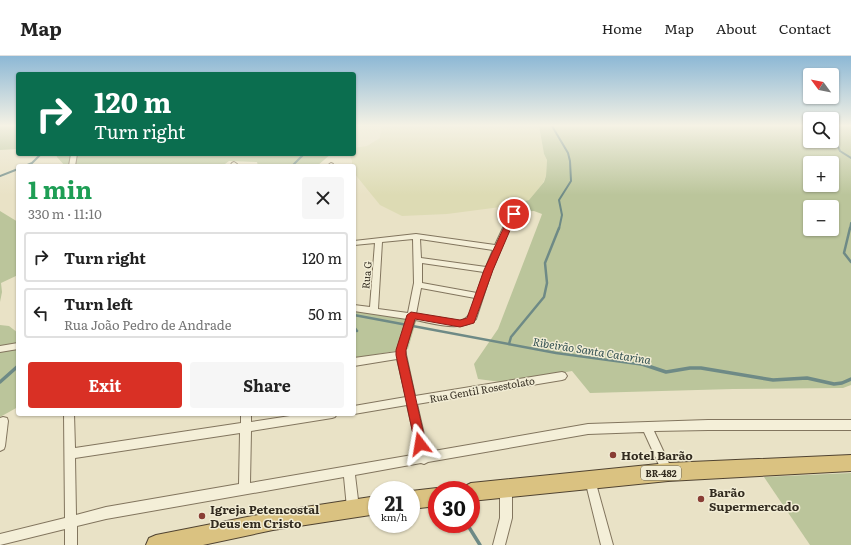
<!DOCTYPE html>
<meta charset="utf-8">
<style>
body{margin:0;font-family:Literata,serif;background:#f6f6f6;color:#222;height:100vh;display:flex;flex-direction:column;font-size:15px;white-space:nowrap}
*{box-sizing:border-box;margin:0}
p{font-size:13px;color:#767676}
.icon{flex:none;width:22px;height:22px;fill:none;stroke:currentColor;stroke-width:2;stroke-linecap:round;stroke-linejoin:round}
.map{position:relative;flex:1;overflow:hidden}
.side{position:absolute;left:16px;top:108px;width:340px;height:252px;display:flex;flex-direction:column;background:#fff;border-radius:4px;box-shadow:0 1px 3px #0004}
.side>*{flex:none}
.banner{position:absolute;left:16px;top:16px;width:340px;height:84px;border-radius:4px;box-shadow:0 1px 3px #0004;background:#0b6e4f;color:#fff;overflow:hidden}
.needle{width:26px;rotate:302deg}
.tools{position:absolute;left:803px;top:12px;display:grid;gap:8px}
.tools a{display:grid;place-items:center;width:36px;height:36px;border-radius:4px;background:#fff;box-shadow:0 1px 3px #0004;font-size:20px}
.speed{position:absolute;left:368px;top:425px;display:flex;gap:8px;font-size:20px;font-weight:700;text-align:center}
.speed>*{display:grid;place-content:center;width:52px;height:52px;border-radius:50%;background:#fff;box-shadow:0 1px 3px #0004;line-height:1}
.speed small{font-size:10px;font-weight:400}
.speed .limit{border:6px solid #d22;background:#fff;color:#111}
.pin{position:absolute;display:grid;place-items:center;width:34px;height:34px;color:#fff;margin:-17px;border:2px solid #fff;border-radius:50%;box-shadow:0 1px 4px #0007}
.me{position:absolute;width:44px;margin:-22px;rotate:346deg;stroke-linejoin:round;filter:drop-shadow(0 0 3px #0008)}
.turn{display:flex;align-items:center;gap:14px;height:84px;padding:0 12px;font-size:18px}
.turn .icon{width:52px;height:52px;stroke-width:2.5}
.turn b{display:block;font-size:28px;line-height:34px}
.round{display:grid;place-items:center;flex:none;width:42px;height:42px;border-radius:4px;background:#f6f6f6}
.overview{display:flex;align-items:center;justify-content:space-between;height:68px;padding:0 12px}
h1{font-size:24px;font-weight:700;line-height:30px;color:#1e9e55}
.button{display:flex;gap:8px;margin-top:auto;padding:8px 12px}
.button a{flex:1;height:46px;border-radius:4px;background:#d93025;color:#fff;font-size:16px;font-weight:700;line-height:46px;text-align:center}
.button a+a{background:#f6f6f6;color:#222}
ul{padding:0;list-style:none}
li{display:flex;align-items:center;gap:12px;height:50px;margin:0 8px 6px;padding:0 4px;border:2px solid #e0e0e0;border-radius:4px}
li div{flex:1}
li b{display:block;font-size:15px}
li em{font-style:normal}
header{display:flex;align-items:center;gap:24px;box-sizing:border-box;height:56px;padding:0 20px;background:#fff;border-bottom:1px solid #e0e0e0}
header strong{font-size:19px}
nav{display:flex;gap:22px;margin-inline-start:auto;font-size:14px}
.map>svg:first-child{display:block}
</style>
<header>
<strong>Map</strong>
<nav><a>Home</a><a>Map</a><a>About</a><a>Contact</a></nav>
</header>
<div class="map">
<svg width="851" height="489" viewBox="0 0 851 489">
<rect width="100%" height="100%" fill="#e9e2c6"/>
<polygon fill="#dddbb4" points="379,70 539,70 544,98 547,104 546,120 543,127 529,144 516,149 447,158 402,160 380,149 354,117 354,110 352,110 352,105 349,98 354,98 354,92 367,90 380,82 381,72"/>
<g fill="#bbc59b" fill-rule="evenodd">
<polygon points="0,70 18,70 18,93 0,94"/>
<path d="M539,70h271v15h22v-15h19v259l-8,3 -110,1 -143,4 -18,-22 -64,12 -30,-4 -4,-15 24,-35 43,-112 1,-3 -8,-3 -17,1 -10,-6 22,-6 15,-18 2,-6 1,-16 -3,-6zM810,107h22v22h-22zM810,151h22v22h-22z"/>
<polygon points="56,98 331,98 317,110 258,110 257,106 229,105 225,108 183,110 65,110 57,101"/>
<polygon points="0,155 18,166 18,219 1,227 2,236 0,246"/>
<polygon points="354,252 417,262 408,293 354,302"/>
<polygon points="0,269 9,270 18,277 18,351 0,361"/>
<polygon points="851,417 851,489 810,489 764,421"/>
</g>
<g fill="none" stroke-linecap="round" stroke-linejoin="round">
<g stroke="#6e8a86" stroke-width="2">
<polyline points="552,70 568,97 570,105 571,125 559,144 562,159 559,173"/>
<polyline points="832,77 840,95 851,102"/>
<polyline points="25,110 32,107 41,98"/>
<polyline points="292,110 304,98"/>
<polyline points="0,120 18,113"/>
<polyline points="850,173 851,167"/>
</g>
<g stroke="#6e8a86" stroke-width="2.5">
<polyline points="850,172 844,197 851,206"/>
<polyline points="354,259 556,297 645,309"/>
<polyline points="354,271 357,275"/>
<polyline points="509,288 511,281 544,241 547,227 545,207 559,172"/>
</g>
<g stroke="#6e8a86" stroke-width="3.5">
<polyline points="642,308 666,316 690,312 701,312 773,324 807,322 834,328 842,327 851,323"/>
<polyline points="0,326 18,310"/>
<polyline points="467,468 480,489"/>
</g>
<defs>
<g id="minor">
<polygon points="71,98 77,98 75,110 69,110"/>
<polygon points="234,106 237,108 236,110 230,110 232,107"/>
<polygon points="331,107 333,108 333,110 327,110"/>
<path d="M513,155l3,2 -24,57 -16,49c-14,14 -43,4 -61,1l-10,30 10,46 147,-24 3,1 2,3 -2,3 -3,1 -145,24 11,48 160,-28 120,-4h143v10h-143l-54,1 19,41 -1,4 -4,1 -4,-1 -20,-44 -56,2 -160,28 -4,2 -3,-1 -66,12 4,33 -2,4 -4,2 -4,-2 -2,-4 -3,-31 -238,42 -29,7v19h-12v-16l-65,16v-11l65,-16 -1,-104h10l1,34 166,-25v-9h10v8l52,-8h34l-2,3 -3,1 -81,13 -1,52 168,-29 -11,-49 -53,9h-1l1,-8 52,-9 -9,-38 -43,7v-8l43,-6 10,-33 -53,-8v-6l16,2 5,-64 -21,2v-4l62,-7 79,11 15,-32zM413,183l1,44 -6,30 -30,-4 4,-67zM420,183l73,11 -7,17 -65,-9zM422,207l62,9 -7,21 -55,-10zM421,232l54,10c-3,10 -4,20 -15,23l-44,-7zM240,377l-1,51 -133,23 -30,8 -1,-57z"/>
<polygon points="18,287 18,293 0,296 0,290"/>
<polygon points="3,361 7,362 8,365 5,390 4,393 0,395 0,362"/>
<polygon points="590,419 594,420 595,424 613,489 601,489 585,424 586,420"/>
<polygon points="506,426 510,428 512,432 512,462 505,489 493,489 500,462 500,432 502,428"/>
</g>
<g id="trunk">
<polygon points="851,399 851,415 668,425 471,445 471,434 463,434 465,430 471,427 668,407"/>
<polygon points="437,432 442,434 437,434 437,450 411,453 411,435"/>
<polygon points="377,440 377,458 273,474 203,489 146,489 149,482 156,479 273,456"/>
</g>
</defs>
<use href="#minor" stroke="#82755e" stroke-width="2"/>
<use href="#trunk" stroke="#504331" stroke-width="2"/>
<use href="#minor" fill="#f4efd8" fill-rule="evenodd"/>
<use href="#trunk" fill="#dac281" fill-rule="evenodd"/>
</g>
<linearGradient id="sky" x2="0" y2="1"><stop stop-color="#8db8d5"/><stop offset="0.5" stop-color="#f5f2e5"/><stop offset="1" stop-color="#f5f2e5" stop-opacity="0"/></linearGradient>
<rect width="851" height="139" fill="url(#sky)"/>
<polygon fill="#d93025" stroke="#8d1f18" points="514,155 517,158 493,214 474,267 460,271 415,263 406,294 406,299 426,388 425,392 420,394 416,392 396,299 396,294 407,259 411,256 460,264 467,262 484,214 510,158"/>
<g fill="#893e35" stroke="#f1ecd4" stroke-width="1.5">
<circle cx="613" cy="399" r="4"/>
<circle cx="701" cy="443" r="4"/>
<circle cx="202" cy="460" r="4"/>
</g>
<g text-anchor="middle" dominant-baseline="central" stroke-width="3" stroke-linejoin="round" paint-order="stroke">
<rect fill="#f1ecd4" stroke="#6c6656" stroke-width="1" x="641" y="410" width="40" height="14" rx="3"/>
<g font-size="9" font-weight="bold" fill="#332c20">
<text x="661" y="417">BR-482</text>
</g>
<g font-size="10" fill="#332c20" stroke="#f1ecd4">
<text transform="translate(366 219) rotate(-85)">Rua G</text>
<text transform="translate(482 333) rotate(-10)">Rua Gentil Rosestolato</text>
</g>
<g font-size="11" font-style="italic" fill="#315051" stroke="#f1ecd4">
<text transform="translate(592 294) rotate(9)">Ribeirão Santa Catarina</text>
</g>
<g font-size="12" font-weight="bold" fill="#332c20" stroke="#f1ecd4" text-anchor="start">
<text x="621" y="399">Hotel Barão</text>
<text x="709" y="436">Barão<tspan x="709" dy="14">Supermercado</tspan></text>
<text x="210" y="453">Igreja Petencostal<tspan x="210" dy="14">Deus em Cristo</tspan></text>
</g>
</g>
</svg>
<div class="tools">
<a><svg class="needle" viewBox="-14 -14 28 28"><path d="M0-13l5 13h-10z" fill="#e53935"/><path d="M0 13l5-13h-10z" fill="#767676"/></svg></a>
<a><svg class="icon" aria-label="search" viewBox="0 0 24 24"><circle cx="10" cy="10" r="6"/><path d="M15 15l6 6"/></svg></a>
<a>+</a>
<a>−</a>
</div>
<div class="speed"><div>21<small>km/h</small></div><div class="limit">30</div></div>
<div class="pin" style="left:514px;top:158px;background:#d93025"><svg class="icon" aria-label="arrive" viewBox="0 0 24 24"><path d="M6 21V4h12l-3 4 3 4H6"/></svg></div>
<svg class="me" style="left:420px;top:388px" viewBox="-20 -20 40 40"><path d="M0-17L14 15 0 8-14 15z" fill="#d93025" stroke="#fff" stroke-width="4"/></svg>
<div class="banner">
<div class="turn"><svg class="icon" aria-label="right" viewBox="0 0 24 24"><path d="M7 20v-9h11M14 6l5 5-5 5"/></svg><div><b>120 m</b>Turn right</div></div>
</div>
<section class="side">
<div class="overview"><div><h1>1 min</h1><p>330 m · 11:10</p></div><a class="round"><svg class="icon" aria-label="close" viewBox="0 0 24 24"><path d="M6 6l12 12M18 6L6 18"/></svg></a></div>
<ul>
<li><svg class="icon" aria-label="right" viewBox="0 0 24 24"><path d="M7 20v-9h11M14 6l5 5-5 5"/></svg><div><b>Turn right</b></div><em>120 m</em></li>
<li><svg class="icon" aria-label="left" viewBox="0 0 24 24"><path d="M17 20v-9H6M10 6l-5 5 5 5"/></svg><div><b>Turn left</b><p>Rua João Pedro de Andrade</p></div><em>50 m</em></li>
</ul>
<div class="button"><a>Exit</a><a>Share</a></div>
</section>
</div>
